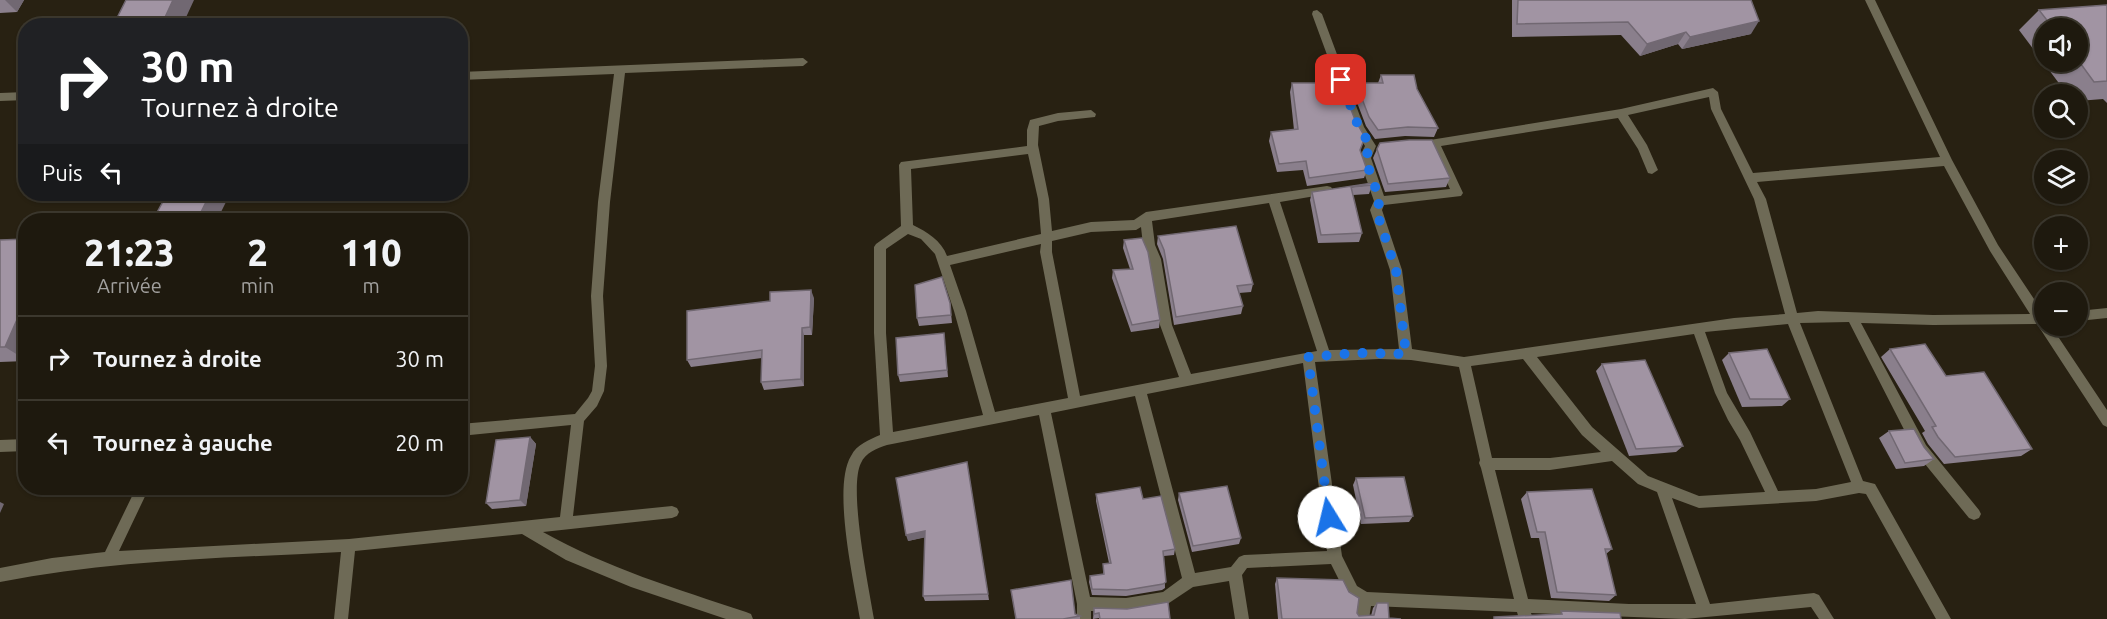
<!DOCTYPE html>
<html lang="fr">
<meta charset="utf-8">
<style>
body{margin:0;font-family:Ubuntu,sans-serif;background:#262217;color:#f1f3f6;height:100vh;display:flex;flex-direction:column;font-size:22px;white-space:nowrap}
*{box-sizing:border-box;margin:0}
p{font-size:20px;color:#a1a09e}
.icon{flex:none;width:33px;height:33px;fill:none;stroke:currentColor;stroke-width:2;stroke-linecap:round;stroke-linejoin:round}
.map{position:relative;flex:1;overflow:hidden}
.panel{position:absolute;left:18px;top:213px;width:450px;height:282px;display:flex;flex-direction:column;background:#1e190e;border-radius:24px;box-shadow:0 2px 4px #0004,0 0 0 2px #3c382e}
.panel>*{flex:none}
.banner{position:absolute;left:18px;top:18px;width:450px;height:183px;border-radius:24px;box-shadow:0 2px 4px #0004,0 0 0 2px #3c382e;background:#202124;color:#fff;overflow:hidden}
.buttons{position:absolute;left:2034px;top:18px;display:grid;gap:12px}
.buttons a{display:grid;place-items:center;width:54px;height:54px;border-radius:50%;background:#1e190e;box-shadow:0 2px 4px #0004,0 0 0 2px #3c382e;font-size:30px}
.pin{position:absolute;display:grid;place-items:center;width:51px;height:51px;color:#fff;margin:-26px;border-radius:12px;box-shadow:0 3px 9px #0006}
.me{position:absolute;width:66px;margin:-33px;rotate:351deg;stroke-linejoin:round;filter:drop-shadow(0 0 4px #0008)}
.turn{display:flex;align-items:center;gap:21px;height:126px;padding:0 24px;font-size:27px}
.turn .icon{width:78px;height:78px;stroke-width:2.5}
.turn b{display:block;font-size:42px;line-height:51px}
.then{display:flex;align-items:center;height:57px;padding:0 24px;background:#0003;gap:12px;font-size:22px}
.eta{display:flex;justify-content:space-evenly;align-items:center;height:102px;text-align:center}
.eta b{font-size:36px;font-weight:800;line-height:42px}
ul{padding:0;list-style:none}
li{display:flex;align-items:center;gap:18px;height:84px;padding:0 24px;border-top:2px solid #3c382e}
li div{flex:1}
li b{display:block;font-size:22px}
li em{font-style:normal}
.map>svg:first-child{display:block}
</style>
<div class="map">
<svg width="2107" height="619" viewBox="0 0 2107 619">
<rect width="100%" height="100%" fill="#282112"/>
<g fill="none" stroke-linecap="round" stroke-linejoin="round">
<g fill="#6e6a56" fill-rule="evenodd">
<path d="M1865,0h10l77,160 46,85 46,69v12h7l56,84v17l-4,-2 -66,-101 -104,1 -72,-2 65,122 53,65 2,4 -2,4 -5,2 -5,-2 -53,-65 -67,-131 -49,1 63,158 12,3 76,135h-15l-70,-125 -7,-1 -43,8 -117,7 -27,-10 38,106 104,-11 5,2 15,24h-15l-8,-12 -126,12 -154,-6 2,6h-14l-2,-7 -146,-6 -2,13h-14l3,-17 -11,-6 -16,-32 -84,4 -5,7 7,44h-14l-6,-38 -36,6 -27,18 -40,7 -35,-1v8h-14v-15l-38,-189 -152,30c-10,3 -22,8 -26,18 -13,25 8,125 13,156h-14c-6,-37 -28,-132 -9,-163 6,-12 18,-16 29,-21l-6,-102v-86l2,-3 25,-18 -2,-61 2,-3 126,-16v-16l3,-10 28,-7 33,-3 5,4 -1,3 -37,4 -19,5 -1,19 11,54 3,32 39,-9 43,-2 12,-8 181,-26 4,1 2,3 -2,3 -4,1 -47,8 49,148 70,-1 -9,-79 -20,-60 4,-9 -15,-43 6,-12 -11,-18 -42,-114 1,-3 4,-1 5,4 42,113 12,19 -5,12 13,38 66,-7 -21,-46 1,-3 191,-31 92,-21 5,4 3,17 32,64 187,-16zM1709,97l2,12 43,90 31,115 -51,4 -270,39 -52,-8 -10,-79 -20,-60 2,-5 77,-9 2,-3 -22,-47 177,-28 20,31 10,24 4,1 6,-4 -11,-25 -19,-30zM1028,154l10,45 3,35 -94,22c-6,-16 -20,-24 -34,-31l-2,-56zM1944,166l46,85 40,63 -97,1 -115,-4 -21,2 -31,-114 -9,-17zM1269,203l48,148 -126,23 -19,-49 -11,-66 -6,-14 -3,-24zM1141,227l2,18 6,14 11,66 19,52 -99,19 -28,-144v-11l39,-9 45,-2zM908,234l13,5 14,15 19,57 29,104 -90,17 -7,-99v-84zM1041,244l-1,8 28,146 -73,14 -29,-101 -16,-46zM1788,324l63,158 -35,7 -38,2 -28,-59 -23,-39 -22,-61zM1694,334l21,59 13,27 12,20 25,52 -66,4 -51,-20 -56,-49 -55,-70zM1379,359l32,1 48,7 21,93 -1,3 2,5 33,131 -147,-7 -10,-6 -15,-30 -27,-194zM1523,359l59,76 19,17 -51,6h-58l-21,-92zM1303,363l24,188 -83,4 -5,2 -8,10 -36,6 -48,-179zM1135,396l47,182 -19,14 -37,6 -36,-1 -39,-184zM1612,461l26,23 19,8 39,112h-67l-101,-5 -33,-129h55z"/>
<path d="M803,58l5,4 -5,4 -178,7 -15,129 -7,94 4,70 -3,25 -7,15 -13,15 -11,95 99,-10 5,2 2,4 -2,4 -5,2 -129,14c64,36 134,57 203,80l5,2 2,5h-27l-95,-32 -65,-27 -44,-26 -167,17 -7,68h-14l7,-67c-114,6 -228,8 -341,30v-14l52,-10 53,-6 31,-64h13l-30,63 230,-12 211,-22 11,-92 -111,11v-12l115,-10 13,-16 4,-7 3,-25 -4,-70 7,-94 16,-128 -154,6v-8z"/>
<polygon points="26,92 26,100 0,101 0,93"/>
<polygon points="2107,308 2107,318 2078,321 2078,311"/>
<polygon points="26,439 26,451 0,452 0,440"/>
</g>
</g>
<g fill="#8a7f8c" fill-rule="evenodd">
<polygon points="0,0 24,0 17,12 0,13"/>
<polygon points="1512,0 1751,0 1751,34 1682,49 1678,44 1640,56 1621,35 1512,37"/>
<path d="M2107,5v98l-4,-4 -25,2v-7h-11l-48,-64 20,-20zM2044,28h34v34h-34z"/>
<polygon points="1381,75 1417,89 1438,128 1434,137 1405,136 1375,139 1366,126 1353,92 1356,83 1378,83"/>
<polygon points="1292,83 1360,151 1367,170 1364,178 1307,186 1303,170 1277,172 1269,141 1271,132 1294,130 1290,92"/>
<polygon points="1377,149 1450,178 1446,187 1385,192 1373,158"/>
<polygon points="1372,185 1369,194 1353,195 1362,233 1359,242 1318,243 1310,200 1312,192"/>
<polygon points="1158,236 1253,284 1251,292 1239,293 1243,306 1241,314 1174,325 1163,259 1157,244"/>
<polygon points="26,239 26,361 0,362 0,240"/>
<polygon points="1124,240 1160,320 1159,328 1131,332 1112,278 1113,270 1130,269 1123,248"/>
<polygon points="814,298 812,335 804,335 804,386 764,390 761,382 762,358 691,367 687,360"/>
<polygon points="950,303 952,323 919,326 917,318"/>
<polygon points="944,333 948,377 900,382 898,375"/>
<polygon points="1890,349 1946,376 2032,449 2021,456 1944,464 1928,444 1922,433 1925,431 1881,357"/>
<polygon points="1729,353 1790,399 1782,406 1742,407 1722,360"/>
<polygon points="1602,364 1683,446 1676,452 1629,456 1596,371"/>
<polygon points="1889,431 1924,447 1934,459 1924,466 1896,469 1879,438"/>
<polygon points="530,437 536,444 526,506 492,509 486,503"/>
<polygon points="967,462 989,600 925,601 923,596 925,537 908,541"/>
<polygon points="1356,478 1413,516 1409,522 1361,524 1353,485"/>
<polygon points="1527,492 1612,549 1606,554 1616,595 1609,601 1551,598 1539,538 1531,538 1521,499"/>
<polygon points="1179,493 1241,538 1239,544 1192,552 1178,500"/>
<polygon points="1096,494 1143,499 1175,549 1174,555 1164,556 1165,588 1162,590 1126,596 1092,595 1089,582 1090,576 1103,574 1103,564 1109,563 1096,501"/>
<polygon points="1277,578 1357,613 1359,616 1371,616 1373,608 1377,603 1389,618 1401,619 1278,619 1275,584"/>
<polygon points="1094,608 1170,619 1099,619 1099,618 1093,619"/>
<polygon points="1075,614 1080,616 1080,619 1016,619"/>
</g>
<g fill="#716872">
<polygon points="5,0 24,0 17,12"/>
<polygon points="173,0 194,0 182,26 161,26"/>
<polygon points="1759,21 1751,34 1682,49 1690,37"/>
<polygon points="1686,32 1678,44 1640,56 1647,44"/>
<polygon points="210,194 230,194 217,220 197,220"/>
<polygon points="811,290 814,298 812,335 810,327"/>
<polygon points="26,299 26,360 5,347"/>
<polygon points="802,328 804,335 804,386 801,379"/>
<polygon points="530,437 536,444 526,506 520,500"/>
<polygon points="0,502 4,504 0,513"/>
<polygon points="925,531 927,537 908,541 906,535"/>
</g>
<g fill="#a194a3" stroke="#716872" stroke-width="1.5">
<polygon points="126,0 173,0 161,26 113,26"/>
<polygon points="1518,0 1751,0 1759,21 1690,37 1686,32 1647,44 1628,22 1517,24"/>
<polygon points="2107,5 2107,81 2094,82 2078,60 2078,28 2053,28 2039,10"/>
<polygon points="1381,75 1414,75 1417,89 1438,128 1408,127 1378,130 1369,117 1356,83 1383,83"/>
<polygon points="1292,83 1341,83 1355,120 1365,137 1360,150 1367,170 1309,178 1306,161 1279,164 1271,132 1298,129"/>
<polygon points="1409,140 1432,140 1450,178 1388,184 1377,149 1380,143"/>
<polygon points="1372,183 1372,185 1351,187 1362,233 1321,235 1312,192"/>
<polygon points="167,194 210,194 197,220 153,220"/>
<polygon points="1236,226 1253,284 1237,286 1243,306 1176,317 1164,250 1158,236"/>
<polygon points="1142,238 1148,252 1160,320 1132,325 1113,270 1133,269 1124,240"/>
<polygon points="26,239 26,299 5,347 0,347 0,240"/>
<polygon points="942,277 950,303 951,315 917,318 915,285"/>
<polygon points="811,290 810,327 802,328 801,379 761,382 762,350 687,360 687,311 770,301 770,292"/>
<polygon points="944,333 947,370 898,375 896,338"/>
<polygon points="1925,344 1946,376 1984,372 2032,449 1955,457 1938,437 1932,427 1936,426 1890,349"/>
<polygon points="1767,349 1790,399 1750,399 1729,353"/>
<polygon points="1645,360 1683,446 1636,449 1602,364"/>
<polygon points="1914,429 1924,447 1934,459 1905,463 1889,431"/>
<polygon points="530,437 520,500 486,503 496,440"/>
<polygon points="967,462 988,594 923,596 925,531 906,535 896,478"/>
<polygon points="1404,477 1413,516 1365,518 1356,478"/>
<polygon points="1227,486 1241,538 1193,546 1179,493"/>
<polygon points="1140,487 1143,499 1161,496 1175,549 1163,551 1166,582 1163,584 1127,590 1092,589 1090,576 1104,574 1103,564 1111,563 1096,494"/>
<polygon points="1592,489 1612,549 1605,549 1616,595 1557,592 1545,532 1537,532 1527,492"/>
<polygon points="1277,578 1343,580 1349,592 1359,598 1357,613 1359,616 1374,615 1377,603 1388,603 1389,618 1401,619 1282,619"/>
<polygon points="1071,580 1075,614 1080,616 1063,619 1016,619 1011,590"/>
<polygon points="1168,602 1170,619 1100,619 1099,613 1094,614 1094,608 1127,609"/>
<polygon points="1561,611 1620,613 1621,619 1494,619 1494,617 1562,614"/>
</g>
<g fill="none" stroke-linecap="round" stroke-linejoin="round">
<polyline stroke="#1a73e8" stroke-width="10" stroke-dasharray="0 18" points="1329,517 1308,357 1358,353 1406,354 1396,270 1376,210 1380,201 1365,158 1371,146 1359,128 1341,80"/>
</g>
</svg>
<div class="buttons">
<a><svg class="icon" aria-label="sound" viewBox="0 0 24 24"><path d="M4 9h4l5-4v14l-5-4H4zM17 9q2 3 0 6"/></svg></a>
<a><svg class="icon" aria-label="search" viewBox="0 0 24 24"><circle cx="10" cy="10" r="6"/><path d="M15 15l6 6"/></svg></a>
<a><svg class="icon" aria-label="layers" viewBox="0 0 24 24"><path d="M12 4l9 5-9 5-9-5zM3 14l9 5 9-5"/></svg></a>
<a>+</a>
<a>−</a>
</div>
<div class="pin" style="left:1341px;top:80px;background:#d93025"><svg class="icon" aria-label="arrive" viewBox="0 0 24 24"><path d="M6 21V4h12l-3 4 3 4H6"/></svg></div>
<svg class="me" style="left:1329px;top:517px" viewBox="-20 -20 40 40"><circle r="19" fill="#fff"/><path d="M0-13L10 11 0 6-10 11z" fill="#1a73e8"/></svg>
<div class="banner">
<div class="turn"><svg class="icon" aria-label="right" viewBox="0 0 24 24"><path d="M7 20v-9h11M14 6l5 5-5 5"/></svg><div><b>30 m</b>Tournez à droite</div></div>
<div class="then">Puis<svg class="icon" aria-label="left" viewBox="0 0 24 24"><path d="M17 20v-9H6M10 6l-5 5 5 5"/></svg></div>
</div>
<section class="panel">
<div class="eta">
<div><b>21:23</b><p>Arrivée</p></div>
<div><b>2</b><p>min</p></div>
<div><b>110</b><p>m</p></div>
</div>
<ul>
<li><svg class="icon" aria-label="right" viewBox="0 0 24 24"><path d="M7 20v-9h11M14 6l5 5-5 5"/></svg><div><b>Tournez à droite</b></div><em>30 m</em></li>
<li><svg class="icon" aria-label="left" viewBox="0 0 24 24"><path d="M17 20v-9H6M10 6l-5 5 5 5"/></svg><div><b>Tournez à gauche</b></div><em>20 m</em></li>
</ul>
</section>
</div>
